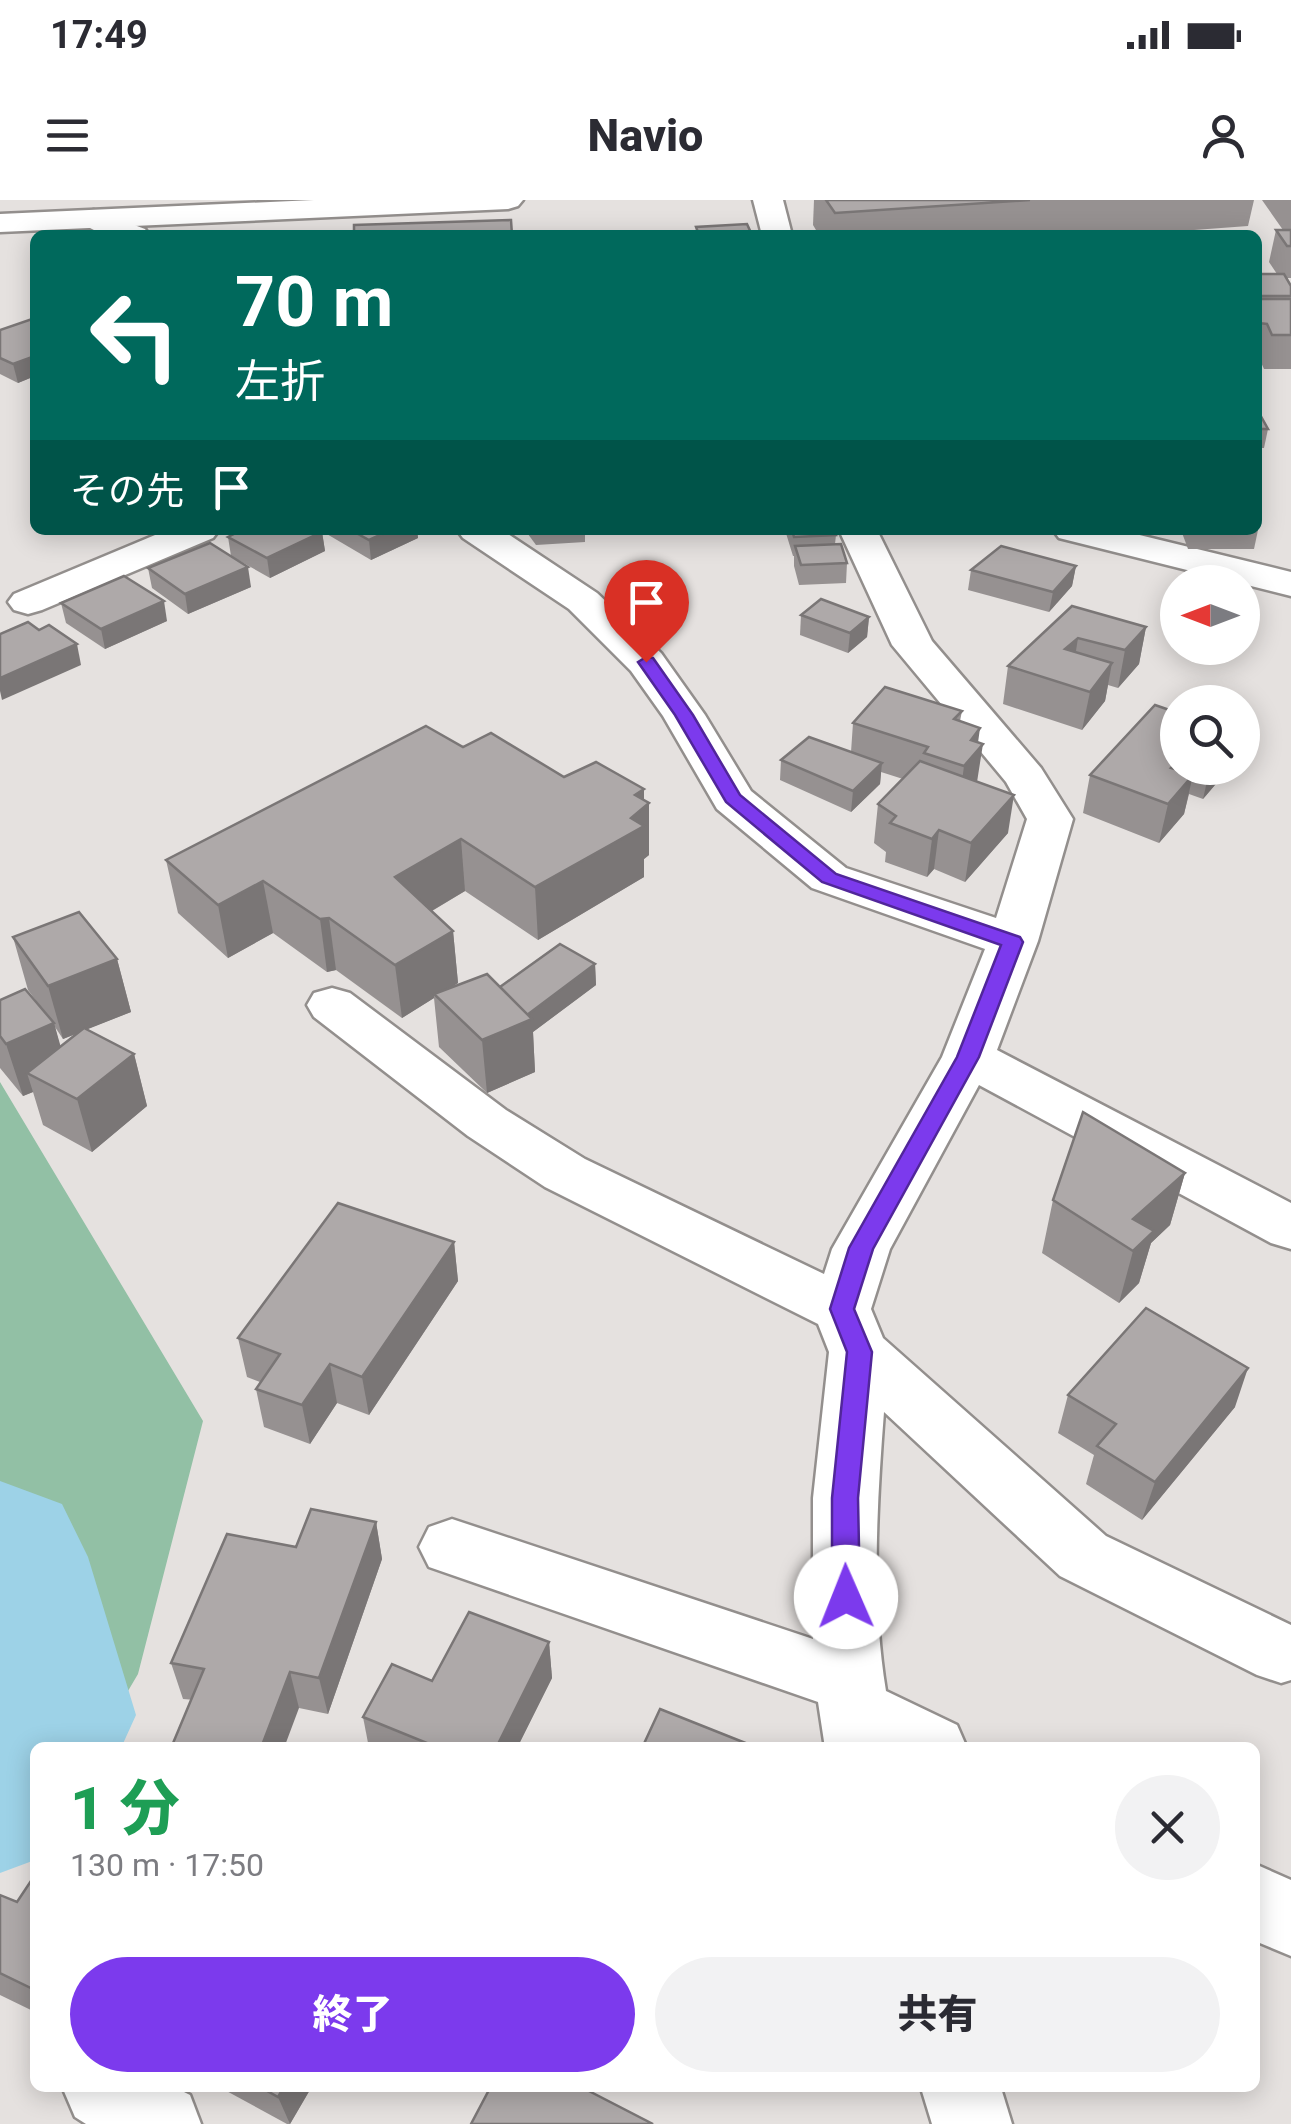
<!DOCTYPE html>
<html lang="ja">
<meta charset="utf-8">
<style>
body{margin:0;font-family:Roboto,"Noto Sans JP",sans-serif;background:#f2f2f3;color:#2b2b33;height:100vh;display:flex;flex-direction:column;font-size:38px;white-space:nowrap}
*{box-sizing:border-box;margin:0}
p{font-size:32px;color:#7c7c81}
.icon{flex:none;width:55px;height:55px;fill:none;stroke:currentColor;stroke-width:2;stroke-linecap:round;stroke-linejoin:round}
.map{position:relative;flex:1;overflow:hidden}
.panel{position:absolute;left:30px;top:1542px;width:1230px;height:350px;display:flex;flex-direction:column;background:#fff;border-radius:15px;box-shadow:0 5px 25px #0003}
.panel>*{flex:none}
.banner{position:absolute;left:30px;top:30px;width:1232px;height:305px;border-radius:15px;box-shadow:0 5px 25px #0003;background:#00695c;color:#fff;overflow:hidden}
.needle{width:65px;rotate:270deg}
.tools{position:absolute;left:1160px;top:365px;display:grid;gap:20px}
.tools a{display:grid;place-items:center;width:100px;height:100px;border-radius:50%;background:#fff;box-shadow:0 5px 25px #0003;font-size:50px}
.pin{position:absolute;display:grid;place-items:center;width:85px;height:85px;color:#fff;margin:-102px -42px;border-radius:50% 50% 50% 0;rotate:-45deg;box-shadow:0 0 10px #0007}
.pin .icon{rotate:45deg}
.me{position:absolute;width:110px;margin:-55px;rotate:359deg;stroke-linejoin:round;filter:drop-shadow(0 0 8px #0008)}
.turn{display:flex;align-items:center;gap:35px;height:210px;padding:0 40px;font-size:45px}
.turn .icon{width:130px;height:130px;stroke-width:2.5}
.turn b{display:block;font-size:70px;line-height:85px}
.then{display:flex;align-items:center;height:95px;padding:0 40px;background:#0003;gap:20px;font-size:38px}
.round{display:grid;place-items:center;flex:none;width:105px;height:105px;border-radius:52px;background:#f2f2f3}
.overview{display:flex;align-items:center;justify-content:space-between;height:170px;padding:0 40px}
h1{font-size:60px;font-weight:800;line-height:75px;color:#1e9e55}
.primary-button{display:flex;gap:20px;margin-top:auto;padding:20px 40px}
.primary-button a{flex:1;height:115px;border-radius:60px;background:#7c3aed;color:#fff;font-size:40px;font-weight:800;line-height:115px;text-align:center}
.primary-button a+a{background:#f2f2f3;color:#2b2b33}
.status{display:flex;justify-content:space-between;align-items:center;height:70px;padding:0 50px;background:#fff;direction:ltr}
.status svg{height:28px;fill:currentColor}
header{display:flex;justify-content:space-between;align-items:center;height:130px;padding:0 40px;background:#fff;font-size:45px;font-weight:800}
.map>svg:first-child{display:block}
</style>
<div class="status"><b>17:49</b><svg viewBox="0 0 49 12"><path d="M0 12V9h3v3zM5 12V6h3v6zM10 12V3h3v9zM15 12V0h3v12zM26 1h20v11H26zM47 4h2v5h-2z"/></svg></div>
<header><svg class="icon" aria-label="menu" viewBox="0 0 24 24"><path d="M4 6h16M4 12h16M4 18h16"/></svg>Navio<svg class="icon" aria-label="person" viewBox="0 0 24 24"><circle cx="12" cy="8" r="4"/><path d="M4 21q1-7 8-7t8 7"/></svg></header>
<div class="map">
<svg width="1291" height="1924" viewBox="0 0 1291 1924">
<rect width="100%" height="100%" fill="#e5e1df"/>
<polygon fill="#92c0a5" points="0,882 203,1221 138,1474 95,1547 35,1548 35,1635 0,1629"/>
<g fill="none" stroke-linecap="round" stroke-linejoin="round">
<polygon fill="#9dd2e7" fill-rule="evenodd" points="0,1281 62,1304 88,1357 136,1515 121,1548 35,1548 35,1660 0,1673"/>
<defs>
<g id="minor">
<polygon points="753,0 783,0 792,35 762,35"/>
<path d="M94,10l51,19 4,6c-24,0 -53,4 -70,-16l5,-6z"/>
<polygon points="167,330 219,330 213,338 42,410 28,414 14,410 8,402 14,394"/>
<path d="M457,330h45l95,63 64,60 44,62 46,76 95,77 150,50 31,-99 -21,-37 -114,-137 -53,-115h38l55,111 109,127 32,51 -35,122 -41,109 294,153v46l-20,-6 -292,-158 -89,164 -19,60 12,29 223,198 185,89v55l-10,3 -24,-8 -197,-99 -176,-164c-7,91 -13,188 2,279l71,34 10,23h-142l-7,-46 -389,-135 -10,-20 10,-20 23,-8 361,120v-141l16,-146 -11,-28 -273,-137 -77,-51 -154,-119 -7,-12 7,-12 18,-5 18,5 156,117 79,49 239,115 8,-25 110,-192 43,-108 -173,-61 -95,-79 -54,-93 -32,-45 -62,-62 -106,-71z"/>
<polygon points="1053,330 1119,330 1291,372 1291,396 1059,338"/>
<polygon points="1255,1664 1291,1680 1291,1756 1255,1741"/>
<polygon points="176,1888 190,1895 201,1924 86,1924 75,1917 63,1889"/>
<polygon points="921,1888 1001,1888 1012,1924 932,1924"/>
</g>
<polygon id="highway" points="314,0 523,0 518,6 508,9 0,32 0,14"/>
</defs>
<use href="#minor" stroke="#938f8d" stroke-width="5"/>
<use href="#highway" stroke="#938f8d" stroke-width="5"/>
<use href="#minor" fill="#fff" fill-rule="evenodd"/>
<use href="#highway" fill="#fff" fill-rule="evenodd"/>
</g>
<g fill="#969191" fill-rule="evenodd">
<polygon points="814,0 1254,0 1248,26 1127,35 819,35 813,25"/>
<polygon points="1262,0 1291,0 1291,78 1287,78 1291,86 1291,169 1264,169 1259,158 1258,158 1258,74 1277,74 1269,62 1276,30 1283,30"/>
<polygon points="35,118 35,176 18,183 0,174 0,130"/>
<polygon points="1258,211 1268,229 1264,248 1258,248"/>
<polygon points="320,330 417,330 418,338 371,360"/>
<polygon points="525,330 585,330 585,342 536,345"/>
<polygon points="785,330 834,330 836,335 835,344 847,363 846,383 799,385 794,366 794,356 793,356"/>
<polygon points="1181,330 1258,330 1254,349 1188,349"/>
<polygon points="322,332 325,351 270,378 231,356 251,387 188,414 152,388 148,368 231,356 228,337"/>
<polygon points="1076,366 1072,386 1049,412 968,390 971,370"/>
<polygon points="61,403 167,421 105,449 66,423"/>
<polygon points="1072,406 1146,427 1139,464 1118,488 1108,485 1105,501 1082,530 1003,504 1008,466"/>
<polygon points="801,415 869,417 867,437 848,453 800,435"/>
<polygon points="962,511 960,521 978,542 977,581 1008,633 965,682 934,669 927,677 885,662 886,652 874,643 878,604 903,579 881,572 880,584 851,612 780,580 781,560 851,552 853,523"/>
<polygon points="463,547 644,600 649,655 644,659 644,677 538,740 465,691 432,711 453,731 458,783 451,787 500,787 595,764 596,785 533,832 535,872 487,893 439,847 434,798 402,818 336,770 327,772 273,733 228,758 178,713 166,660"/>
<polygon points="1178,568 1227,568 1226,572 1203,599 1189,594 1184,614 1159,643 1083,613 1090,575"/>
<path d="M13,737l104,22 14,53 -44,17 47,25 13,52 -55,46 -49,-27 -10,-33 -10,4 -23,-28v-68l43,10 -15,-20zM55,827l8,12 15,-6 -18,14z"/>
<polygon points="1185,973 1170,1025 1151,1043 1139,1083 1119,1103 1042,1053 1053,1000"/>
<polygon points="454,1042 458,1081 369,1215 337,1203 310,1244 264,1227 256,1189 260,1182 247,1177 238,1138"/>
<polygon points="1068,1195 1235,1207 1142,1320 1086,1284 1094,1255 1058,1233"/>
<polygon points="376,1322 382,1359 328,1514 299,1508 183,1499 171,1463 296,1347"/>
<polygon points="549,1442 552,1478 517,1548 369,1548 363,1517 432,1481"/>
<polygon points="35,1675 35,1812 0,1795 0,1695 17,1702"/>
<polygon points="221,1888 311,1888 290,1924 287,1924"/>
</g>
<g fill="#7a7676">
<polygon points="35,156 35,176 18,183 13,164"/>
<polygon points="391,330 417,330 418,338 371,360 369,340"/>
<polygon points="322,332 325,351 270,378 267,358"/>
<polygon points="1076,366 1072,386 1049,412 1053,392"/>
<polygon points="248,367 251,387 188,414 185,394"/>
<polygon points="164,401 167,421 105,449 101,429"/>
<polygon points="869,417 867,437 848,453 850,433"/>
<polygon points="1146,427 1139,464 1118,488 1125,450"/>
<polygon points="1078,438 1072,476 1065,449"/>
<polygon points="77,444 81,465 2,500 0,491 0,478"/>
<polygon points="1112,463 1105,501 1082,530 1090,492"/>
<polygon points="980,528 977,550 983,544 977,582 959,604 964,566 971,540"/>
<polygon points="882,563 880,584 851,612 853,591"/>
<polygon points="1210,568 1227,568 1226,572 1203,599"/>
<polygon points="1193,575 1184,614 1159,643 1168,604"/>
<polygon points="644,589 644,607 649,603 649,655 644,659 644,677 538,740 535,687 631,618 635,595"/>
<polygon points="1014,595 1008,633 965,682 971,643"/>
<polygon points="939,630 934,669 927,677 932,639"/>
<polygon points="461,639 465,691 401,729 395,677"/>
<polygon points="263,681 273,733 228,758 218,705"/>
<polygon points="329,718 336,770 327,772 320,719"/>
<polygon points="453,731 458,783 436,797 434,794 434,798 402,818 395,765"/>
<polygon points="117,759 131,812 63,839 48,786"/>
<polygon points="595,764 596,785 533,832 535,872 487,893 482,840 527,815"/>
<polygon points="54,823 69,876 27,873 33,892 23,896 6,844"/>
<polygon points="134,854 147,906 92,952 77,899"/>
<polygon points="1185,973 1170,1025 1151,1043 1139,1083 1119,1103 1133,1051 1133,1019"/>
<polygon points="454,1042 458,1081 369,1215 362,1177"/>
<polygon points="330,1164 337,1203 310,1244 302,1205"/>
<polygon points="1248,1168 1235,1207 1142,1320 1155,1282"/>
<polygon points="376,1322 382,1359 328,1514 319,1478"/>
<polygon points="549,1442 552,1478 517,1548 496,1548"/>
<polygon points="290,1472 299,1508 284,1548 261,1548"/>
<polygon points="283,1888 311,1888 290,1924 278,1897"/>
</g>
<g fill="#aea9a9" stroke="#7a7676" stroke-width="2.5">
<polygon points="826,0 1030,0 835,13"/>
<polygon points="511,20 512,35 354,35 354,25"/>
<polygon points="747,24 752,35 699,35 696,27"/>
<polygon points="1276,30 1291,30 1291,46 1287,46"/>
<polygon points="1258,74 1284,74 1291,86 1291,96 1258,96"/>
<polygon points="1258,99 1291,99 1291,135 1272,135 1267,124 1258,123"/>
<polygon points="35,118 35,156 13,164 0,158 0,130"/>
<polygon points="1258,211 1268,229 1258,229"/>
<polygon points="242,330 319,330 322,332 267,358 228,337"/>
<polygon points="351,330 391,330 369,340"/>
<polygon points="792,330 834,330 836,335 794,337"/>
<polygon points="210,343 248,367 185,394 148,368"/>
<polygon points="841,344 847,363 801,365 795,346"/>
<polygon points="1001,346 1076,366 1053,392 971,370"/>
<polygon points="124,376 164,401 101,429 61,403"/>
<polygon points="821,399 869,417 850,433 801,415"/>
<polygon points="1072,406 1146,427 1125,450 1078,438 1065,449 1112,463 1090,492 1008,466"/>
<polygon points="28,422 39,430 49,425 77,444 0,478 0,434"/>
<polygon points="885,487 962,511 954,519 980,528 971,540 983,544 964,566 924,553 928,547 853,523"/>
<polygon points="1155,505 1178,513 1178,561 1171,568 1193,575 1168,604 1090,575"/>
<polygon points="426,526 463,547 491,533 564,577 596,562 644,589 635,595 649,603 631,618 644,626 535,687 461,639 395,677 453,731 395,765 329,718 320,719 263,681 218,705 166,660"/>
<polygon points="809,537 882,563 853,591 781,560"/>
<polygon points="920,561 1014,595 971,643 939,630 932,639 890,623 896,616 878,604"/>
<polygon points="79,712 117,759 48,786 13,737"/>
<polygon points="560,744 595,764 527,815 500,787"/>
<polygon points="487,774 532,819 482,840 434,794"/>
<polygon points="25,789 54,823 6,844 0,836 0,800"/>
<polygon points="84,828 134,854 77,899 27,873"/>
<polygon points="1083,912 1185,973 1133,1019 1154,1031 1133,1051 1053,1000"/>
<polygon points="338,1003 454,1042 362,1177 330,1164 302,1205 256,1189 280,1154 238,1138"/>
<polygon points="1146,1108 1248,1168 1155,1282 1097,1246 1116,1224 1068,1195"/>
<polygon points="311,1309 376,1322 319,1478 290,1472 261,1548 171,1548 204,1469 171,1463 227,1334 296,1347"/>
<polygon points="469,1412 549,1442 496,1548 439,1548 363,1517 392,1464 432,1481"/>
<polygon points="660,1509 758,1548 642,1548"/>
<polygon points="35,1675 35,1790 0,1773 0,1695 17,1702"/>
<polygon points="262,1888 283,1888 278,1897"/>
<polygon points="490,1888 583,1888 653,1924 471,1924"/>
</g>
<polygon fill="#7c3aed" stroke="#51269a" stroke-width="2.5" points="646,457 653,458 693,515 740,595 836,674 1020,737 1023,742 979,857 873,1049 854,1109 872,1152 858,1298 860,1397 856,1406 846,1409 836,1406 832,1397 832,1298 847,1152 830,1109 849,1048 957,857 1001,745 822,682 726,602 675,515 638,462"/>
</svg>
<div class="tools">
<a><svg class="needle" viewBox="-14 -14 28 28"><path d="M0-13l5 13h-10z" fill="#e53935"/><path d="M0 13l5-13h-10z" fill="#7c7c81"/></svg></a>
<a><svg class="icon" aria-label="search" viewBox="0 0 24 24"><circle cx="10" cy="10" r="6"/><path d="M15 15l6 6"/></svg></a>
</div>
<div class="pin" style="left:646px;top:462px;background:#d93025"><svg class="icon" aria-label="arrive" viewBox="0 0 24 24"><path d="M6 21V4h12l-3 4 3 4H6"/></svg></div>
<svg class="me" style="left:846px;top:1397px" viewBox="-20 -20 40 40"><circle r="19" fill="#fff"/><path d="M0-13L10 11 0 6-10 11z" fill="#7c3aed"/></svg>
<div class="banner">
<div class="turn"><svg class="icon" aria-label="left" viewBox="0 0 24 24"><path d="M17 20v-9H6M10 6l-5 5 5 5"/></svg><div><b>70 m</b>左折</div></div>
<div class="then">その先<svg class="icon" aria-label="arrive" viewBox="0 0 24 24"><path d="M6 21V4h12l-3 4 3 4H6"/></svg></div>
</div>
<section class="panel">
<div class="overview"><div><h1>1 分</h1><p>130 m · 17:50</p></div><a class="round"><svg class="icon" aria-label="close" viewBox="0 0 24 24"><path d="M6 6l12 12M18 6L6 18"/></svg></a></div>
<div class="primary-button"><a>終了</a><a>共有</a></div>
</section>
</div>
